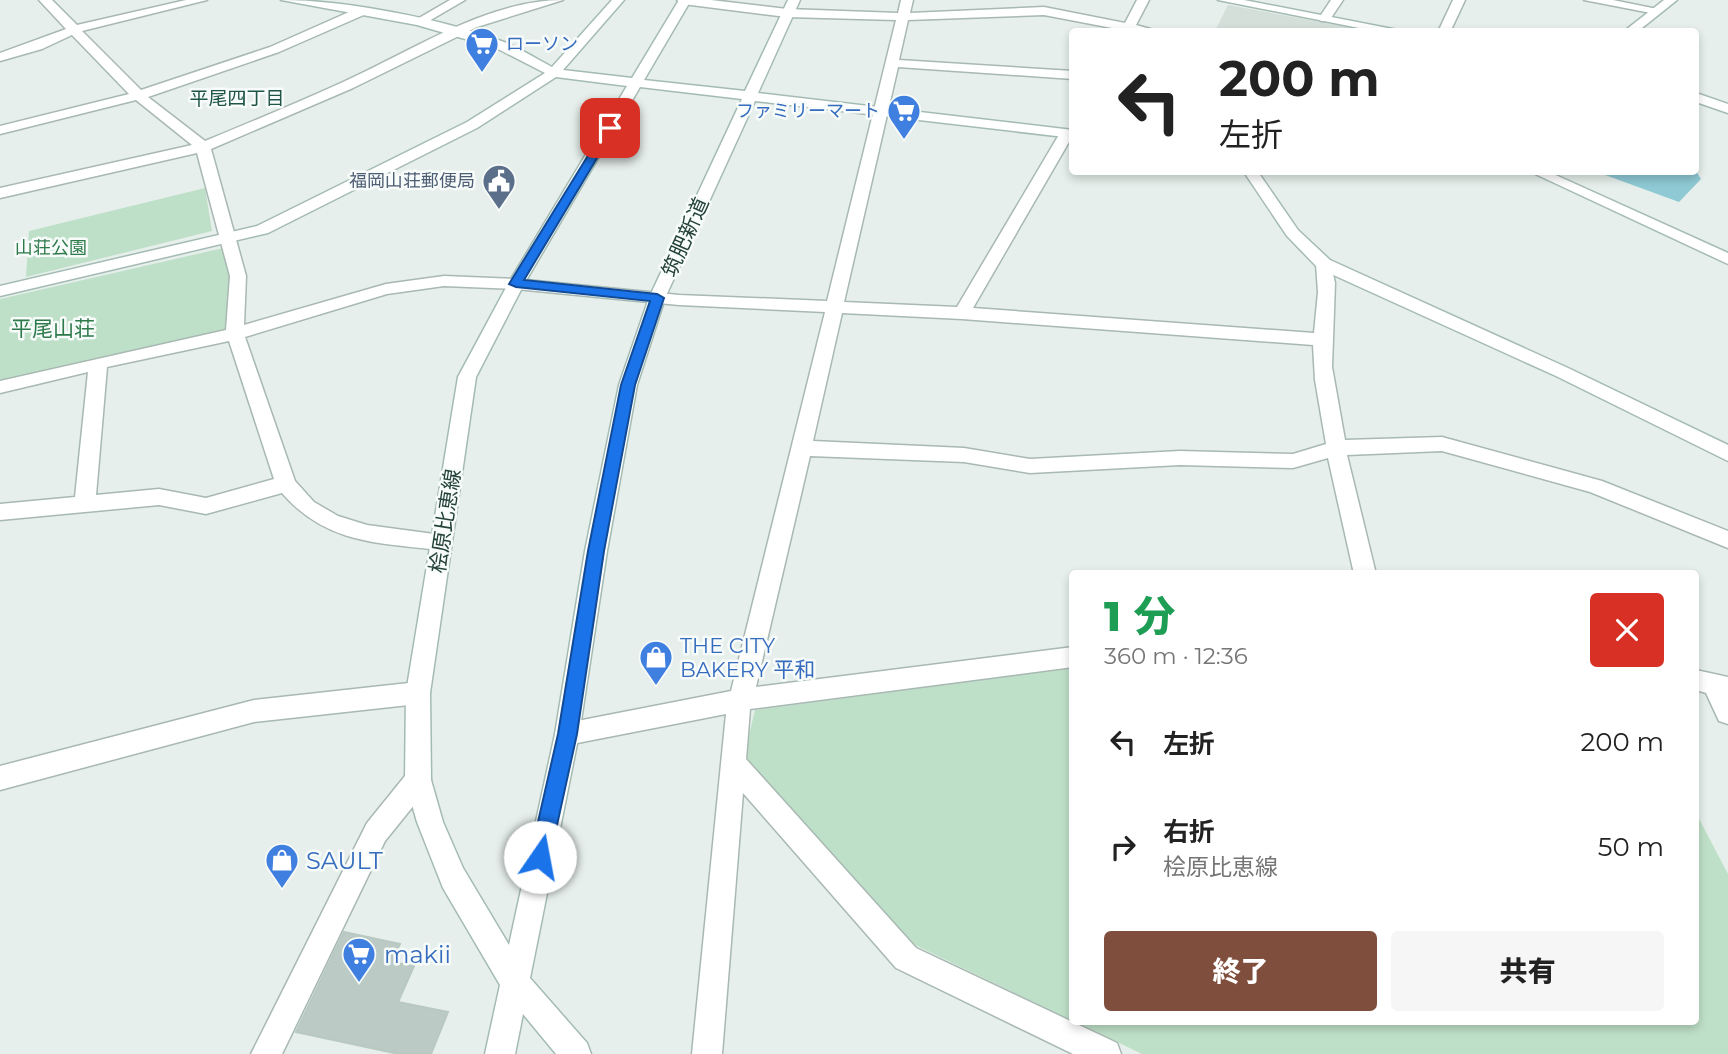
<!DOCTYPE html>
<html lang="ja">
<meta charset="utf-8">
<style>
body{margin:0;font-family:Montserrat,"Noto Sans JP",sans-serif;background:#f6f6f6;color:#222;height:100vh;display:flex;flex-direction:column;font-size:26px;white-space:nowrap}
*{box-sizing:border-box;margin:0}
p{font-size:23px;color:#767676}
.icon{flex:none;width:38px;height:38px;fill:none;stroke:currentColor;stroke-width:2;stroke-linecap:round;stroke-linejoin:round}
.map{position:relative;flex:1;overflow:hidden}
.drawer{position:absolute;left:1069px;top:570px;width:630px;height:455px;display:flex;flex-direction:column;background:#fff;border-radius:7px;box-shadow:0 4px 10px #0003}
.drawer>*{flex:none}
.top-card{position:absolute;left:1069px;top:28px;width:630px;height:147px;border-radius:7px;box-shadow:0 4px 10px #0003;background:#fff;color:#222;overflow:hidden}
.pin{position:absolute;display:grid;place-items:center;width:60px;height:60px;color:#fff;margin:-30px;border-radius:14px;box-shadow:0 4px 10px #0006}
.me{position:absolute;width:77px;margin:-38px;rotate:12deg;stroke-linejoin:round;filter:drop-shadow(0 0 5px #0008)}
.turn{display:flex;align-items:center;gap:24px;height:147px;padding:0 35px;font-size:32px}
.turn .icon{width:91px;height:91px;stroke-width:2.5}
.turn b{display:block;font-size:49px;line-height:60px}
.round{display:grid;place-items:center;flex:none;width:74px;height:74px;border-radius:7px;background:#f6f6f6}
.summary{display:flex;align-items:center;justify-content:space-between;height:119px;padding:0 35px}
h1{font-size:42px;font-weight:800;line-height:52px;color:#1e9e55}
.primary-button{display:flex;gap:14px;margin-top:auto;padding:14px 35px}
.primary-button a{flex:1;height:80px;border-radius:7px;background:#804e3d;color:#fff;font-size:28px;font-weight:800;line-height:80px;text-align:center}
.primary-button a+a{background:#f6f6f6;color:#222}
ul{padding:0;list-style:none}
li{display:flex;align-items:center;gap:21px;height:105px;padding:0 35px}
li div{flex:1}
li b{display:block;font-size:26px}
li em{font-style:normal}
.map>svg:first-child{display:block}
</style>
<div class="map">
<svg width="1728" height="1054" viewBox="0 0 1728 1054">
<rect width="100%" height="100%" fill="#e6efeb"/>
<polygon fill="#d4dfda" points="1228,5 1369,31 1215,31"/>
<g fill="#bfe0c8">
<polygon points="205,188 212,231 26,277 29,231"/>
<polygon points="223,248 235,272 230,329 0,383 0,299"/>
<polygon points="1073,667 1073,1021 913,944 751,766 745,752 755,710"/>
<polygon points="1696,813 1728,874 1728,1054 1142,1054 1076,1022 1696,1022"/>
</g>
<polygon fill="#8ec9d4" points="1696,171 1701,179 1679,202 1597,172"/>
<polygon fill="#bbcac4" stroke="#b8c9c2" stroke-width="2" points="344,932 400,944 392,962 414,966 398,1002 448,1012 431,1054 399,1054 296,1032"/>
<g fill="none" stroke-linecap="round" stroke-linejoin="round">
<defs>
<g id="street">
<path d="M39,0h13l25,25 109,-25h21l-125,31 59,59 129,-43 88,-39h8v6l-87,38 -131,45 57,44c46,-19 92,-38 138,-59 67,-30 144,-82 220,-82l-86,27 -124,61 -142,61 35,127 -2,49 142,-41 58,-8 72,3 163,16 148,6 69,-281 -109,-3 -104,-13 -6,-4h34l76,9 111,4 3,-13h12l-3,13 134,-6 81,16 12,-23h12l-13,25 25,7h-28l-89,-17 -136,5 -9,40 174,11v8l-175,-12 -54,235 113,5 103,-174 12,-3 1,5 -100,173 341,25 4,-41 -2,-28 2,-4h12l5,23 -3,84 13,73 97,-3 160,44 126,50v17l-138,-56 -148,-41 -95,4 29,119h-22l-26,-116 -35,10 -113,-3 -150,8 -66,-11 -154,-6 -54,231 317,-40v20l-323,42 -4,50 170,189 201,95 4,11h-48l-177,-86 -153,-175 -21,261h-30l34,-340 -159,31 -9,-3 -3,-8 3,-8 9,-3 164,-32 94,-379 -146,-7 -163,-16 -72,-3 -57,8 -142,43 50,144 19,21 24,14 29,9 82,11 3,6 -3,6 -8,2c-62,-7 -115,-6 -159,-57l-76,21 -47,-9 -159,15v-16l75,-7 13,-125 -88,21v-12l226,-51 4,-54 -33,-123 -197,45v-10l192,-43 -56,-45 -136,34v-8l129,-32 -57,-59 -30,14 -42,12v-8l66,-24zM842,313l120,6 351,26 2,35 11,64 -33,10 -113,-3 -150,8 -66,-11 -151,-7zM229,341l45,138 -68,19 -47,-9 -63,6 11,-128z"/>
<polygon points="450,0 465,0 422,25 412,22"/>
<polygon points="1331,0 1343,0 1329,21 1321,21 1319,18"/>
<polygon points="1453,0 1465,0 1450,32 1438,32"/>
<polygon points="1584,0 1613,0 1662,10 1656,14"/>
<polygon points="1696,670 1728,677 1728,724 1719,721 1706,693 1696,690"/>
<polygon points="418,682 426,685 430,693 426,701 418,704 254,722 0,790 0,766 254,700"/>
<polygon points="418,768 427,771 431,780 427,789 385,841 282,1054 251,1054 367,823 409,771"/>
</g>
<g id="secondary">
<path d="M281,0c65,0 162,19 223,42 17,7 33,17 48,25l60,-67h12l-61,70 69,8 47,-78h12l-47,80 101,11 43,-91h12l-42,93 315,37v8l-318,-37 -90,197 -28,87 -30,166 -28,183 -49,244 57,65 4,11h-35l-33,-40 -8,40h-30l15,-69 -57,-97 -26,-66 -12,-42 1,-87 52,-316 50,-93 119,-198 -71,-9 -79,51 -209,105 -268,63v-10l257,-60 210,-104 78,-49 -49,-25 -79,-23zM640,87l102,12 -93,199 -30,87 -34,166 -30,183 -46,211 -46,-77 -20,-46 -12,-42 -1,-87 46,-316 48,-93z"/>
<polygon points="1218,0 1244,0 1408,32 1379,32"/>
<polygon points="1664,0 1677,0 1637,32 1623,32"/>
<polygon points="1129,23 1135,27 1132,32 1120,32"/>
<polygon points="1696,93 1728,104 1728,113 1696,102"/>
<polygon points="1244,172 1258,172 1298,230 1330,260 1568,368 1728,445 1728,461 1556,376 1318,268 1287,236"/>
<polygon points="1531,172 1549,172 1728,253 1728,264"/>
</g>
</defs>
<use href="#street" stroke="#a8b8b2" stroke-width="3"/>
<use href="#secondary" stroke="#a4bbb3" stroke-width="3"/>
<use href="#street" fill="#fff" fill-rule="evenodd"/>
<use href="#secondary" fill="#fff" fill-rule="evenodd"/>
</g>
<polygon fill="#1a73e8" stroke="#114b97" stroke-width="2" points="610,125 615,128 524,280 657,294 664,298 635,385 604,551 577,734 550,857 547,864 540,867 533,864 530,857 558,734 588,551 621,385 650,301 516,287 509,284 605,128"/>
<defs>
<symbol id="supermarket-pin" viewBox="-11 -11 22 30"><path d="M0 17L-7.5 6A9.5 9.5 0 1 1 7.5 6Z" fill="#3f7fe0" stroke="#f7fbf9"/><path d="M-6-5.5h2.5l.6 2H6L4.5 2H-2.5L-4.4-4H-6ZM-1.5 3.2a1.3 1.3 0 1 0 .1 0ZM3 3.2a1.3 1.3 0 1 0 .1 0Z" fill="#fff"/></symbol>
<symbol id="civic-pin" viewBox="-11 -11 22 30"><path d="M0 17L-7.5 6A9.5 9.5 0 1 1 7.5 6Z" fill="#5c6f8a" stroke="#f7fbf9"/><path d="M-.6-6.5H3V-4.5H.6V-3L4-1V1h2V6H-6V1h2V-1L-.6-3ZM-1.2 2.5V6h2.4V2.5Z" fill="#fff"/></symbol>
<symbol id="shop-pin" viewBox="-11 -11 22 30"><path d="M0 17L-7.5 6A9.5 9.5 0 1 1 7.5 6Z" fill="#3f7fe0" stroke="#f7fbf9"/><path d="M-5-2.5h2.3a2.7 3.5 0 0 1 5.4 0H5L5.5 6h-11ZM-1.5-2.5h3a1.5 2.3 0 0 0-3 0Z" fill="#fff"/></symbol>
</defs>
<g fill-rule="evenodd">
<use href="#supermarket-pin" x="463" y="25" width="38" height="52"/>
<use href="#supermarket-pin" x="885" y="92" width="38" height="52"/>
<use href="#civic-pin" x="480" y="162" width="38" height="52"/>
<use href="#shop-pin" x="637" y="638" width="38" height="52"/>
<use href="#shop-pin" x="263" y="841" width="38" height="52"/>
<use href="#supermarket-pin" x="340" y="935" width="38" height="52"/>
</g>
<g text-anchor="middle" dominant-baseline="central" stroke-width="5" stroke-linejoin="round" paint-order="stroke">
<g font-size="18" fill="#366cbe" stroke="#f7fbf9" text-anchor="start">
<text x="506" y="44">ローソン</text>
<text x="880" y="111" text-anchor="end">ファミリーマート</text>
</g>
<g font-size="18" fill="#4e5e75" stroke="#f7fbf9" text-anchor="end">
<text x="475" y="181">福岡山荘郵便局</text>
</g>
<g font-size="18" fill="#2d7a4b" stroke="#f7fbf9">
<text x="51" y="248">山荘公園</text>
</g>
<g font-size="19" fill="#1f5548" stroke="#f7fbf9">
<text x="237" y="98">平尾四丁目</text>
</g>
<g font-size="21" fill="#24423a" stroke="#f7fbf9">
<text transform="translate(685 237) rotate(-66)">筑肥新道</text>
<text transform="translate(445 521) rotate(-81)">桧原比恵線</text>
</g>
<g font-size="21" fill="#2d7a4b" stroke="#f7fbf9">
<text x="53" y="328">平尾山荘</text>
</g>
<g font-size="21" fill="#366cbe" stroke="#f7fbf9" text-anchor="start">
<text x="680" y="645">THE CITY<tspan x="680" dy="24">BAKERY 平和</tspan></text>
</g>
<g font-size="24" fill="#366cbe" stroke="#f7fbf9" text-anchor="start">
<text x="306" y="860">SAULT</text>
<text x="384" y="954">makii</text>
</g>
</g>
</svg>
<div class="pin" style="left:610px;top:128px;background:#d93025"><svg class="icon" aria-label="arrive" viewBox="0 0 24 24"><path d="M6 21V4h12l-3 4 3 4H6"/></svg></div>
<svg class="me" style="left:540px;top:857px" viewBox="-20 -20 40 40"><circle r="19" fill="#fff"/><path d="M0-13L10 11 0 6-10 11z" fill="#1a73e8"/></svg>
<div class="top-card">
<div class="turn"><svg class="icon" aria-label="left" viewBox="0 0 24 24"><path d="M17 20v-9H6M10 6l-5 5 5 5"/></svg><div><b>200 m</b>左折</div></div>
</div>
<section class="drawer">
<div class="summary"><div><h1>1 分</h1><p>360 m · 12:36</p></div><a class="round" style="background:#d93025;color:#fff"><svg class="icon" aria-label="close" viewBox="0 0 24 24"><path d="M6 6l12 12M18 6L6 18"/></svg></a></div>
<ul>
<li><svg class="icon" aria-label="left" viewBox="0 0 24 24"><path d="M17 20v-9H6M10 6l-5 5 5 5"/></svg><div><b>左折</b></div><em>200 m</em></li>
<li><svg class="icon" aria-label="right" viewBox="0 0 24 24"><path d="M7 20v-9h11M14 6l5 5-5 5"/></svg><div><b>右折</b><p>桧原比恵線</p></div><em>50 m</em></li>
</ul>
<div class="primary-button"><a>終了</a><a>共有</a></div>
</section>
</div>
